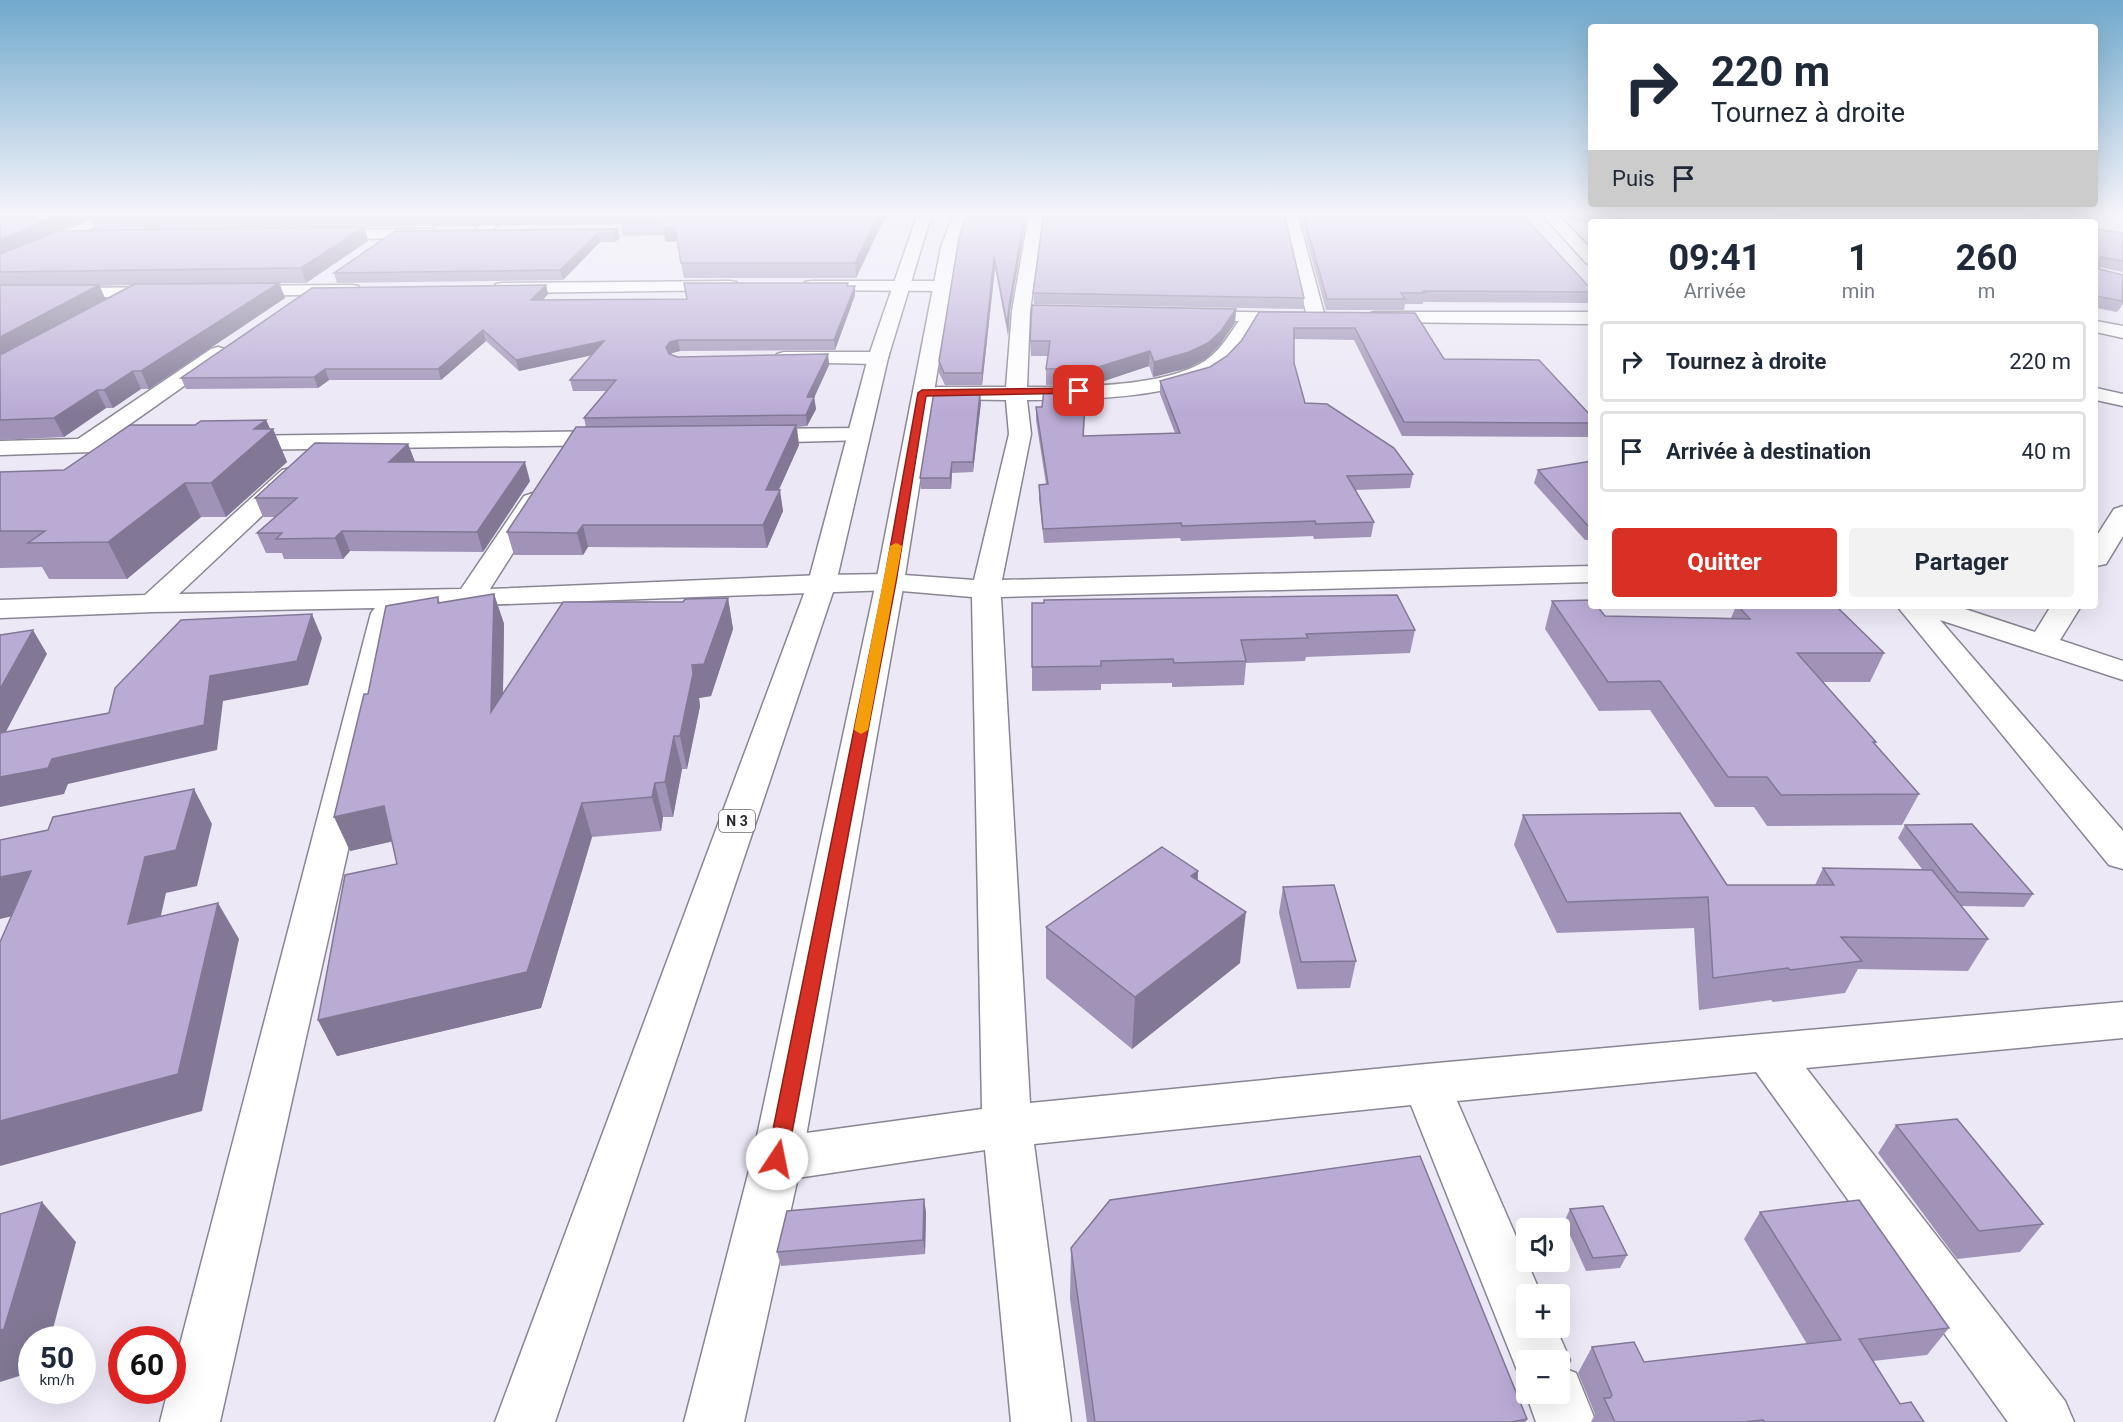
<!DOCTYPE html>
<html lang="fr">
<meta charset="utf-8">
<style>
body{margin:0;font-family:Roboto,sans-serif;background:#f2f2f3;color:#1f2937;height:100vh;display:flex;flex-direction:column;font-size:22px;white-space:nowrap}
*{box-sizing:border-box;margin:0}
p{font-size:20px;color:#747a83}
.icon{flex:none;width:33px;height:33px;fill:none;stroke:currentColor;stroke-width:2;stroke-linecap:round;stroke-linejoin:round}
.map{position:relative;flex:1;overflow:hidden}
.drawer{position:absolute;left:1588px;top:219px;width:510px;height:390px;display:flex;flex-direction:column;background:#fff;border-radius:6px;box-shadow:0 6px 24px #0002}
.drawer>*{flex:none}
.banner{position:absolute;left:1588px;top:24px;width:510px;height:183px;border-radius:6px;box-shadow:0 6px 24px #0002;background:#fff;color:#1f2937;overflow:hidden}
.buttons{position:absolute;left:1516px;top:1218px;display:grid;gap:12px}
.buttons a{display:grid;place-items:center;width:54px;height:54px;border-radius:6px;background:#fff;box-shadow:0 6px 24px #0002;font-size:30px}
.speed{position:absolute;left:18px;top:1326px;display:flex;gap:12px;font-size:30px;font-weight:700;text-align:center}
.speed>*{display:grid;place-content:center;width:78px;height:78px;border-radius:50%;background:#fff;box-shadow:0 6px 24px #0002;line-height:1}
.speed small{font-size:15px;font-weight:400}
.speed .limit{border:9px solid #d22;background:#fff;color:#111}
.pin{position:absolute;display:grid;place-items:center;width:51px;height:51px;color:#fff;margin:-26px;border-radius:12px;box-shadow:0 3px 9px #0006}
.me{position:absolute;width:66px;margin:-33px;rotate:11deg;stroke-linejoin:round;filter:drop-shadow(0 0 4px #0008)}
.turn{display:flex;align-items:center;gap:21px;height:126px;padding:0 24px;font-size:27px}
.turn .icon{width:78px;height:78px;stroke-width:2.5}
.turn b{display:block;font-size:42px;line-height:51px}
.then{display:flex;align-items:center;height:57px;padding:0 24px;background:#0003;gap:12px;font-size:22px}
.eta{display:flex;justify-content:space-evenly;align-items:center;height:102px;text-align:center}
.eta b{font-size:36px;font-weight:700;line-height:42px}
.button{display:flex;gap:12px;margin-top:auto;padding:12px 24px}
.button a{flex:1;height:69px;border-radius:6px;background:#d93025;color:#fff;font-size:24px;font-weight:700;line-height:69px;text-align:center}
.button a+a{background:#f2f2f3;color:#1f2937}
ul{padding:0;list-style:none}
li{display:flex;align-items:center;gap:18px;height:81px;margin:0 12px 9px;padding:0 12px;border:3px solid #e0e1e3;border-radius:6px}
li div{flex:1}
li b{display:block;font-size:22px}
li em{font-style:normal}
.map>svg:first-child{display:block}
</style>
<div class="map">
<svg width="2123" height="1422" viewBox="0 0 2123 1422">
<rect width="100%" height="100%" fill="#ece8f6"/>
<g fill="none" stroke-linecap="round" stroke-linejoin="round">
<defs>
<g id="minor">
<polygon points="105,213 125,213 0,271 0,260"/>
<polygon points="495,213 511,213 485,236 475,236 472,233 475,230"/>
<path d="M1029,213h14l-13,98 -3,76c48,0 145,1 183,-30 12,-9 20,-24 29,-36l-48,-1 -6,-1 -3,-4 3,-4 121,2 -23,-100h14l28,104 -3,4 -6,2 -8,-4 -7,4 -44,-1c-9,14 -19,33 -33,44 -40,33 -145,34 -197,34l4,34 -29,146 590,-14v16l-591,15 29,506 396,-39 697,-62v36l-317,30 259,333 9,21h-66l-252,-350 -299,29 84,193h-14v34h29l14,32 -4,9 10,4 20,49h-60l-10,-28 1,-3v3h33v-34h-33v23l-6,-3 -110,-275 -377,39 37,278h-60l-26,-272 -208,31 -18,-6 -7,-16 7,-16 18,-6 205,-28 -10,-512 -82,-7 -493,18 4,5 -181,809h-60l8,-32h4v-15l199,-762 4,-5 -222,4 -153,6v-18l145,-5 137,-125 9,-2 9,2 3,5 -3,5 -121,114 282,-5 63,-93 9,-3 9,3 4,5 -56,88 332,-14 68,-1 84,6 35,-146 -3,-34 -69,-1 -7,-2 -4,-4 4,-4 7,-2h69l6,-76z"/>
<polygon points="1541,213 1556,213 1592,250 1592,265 1586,263"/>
<polygon points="2072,213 2088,213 2079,222 2063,222"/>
<polygon points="434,229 442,234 439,237 321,240 313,235 321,230"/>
<polygon points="730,281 736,282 739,286 736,290 502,293 496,292 493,288 496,284 502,283"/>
<polygon points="811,281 942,281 948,282 951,286 948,290 942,291 805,290 802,286 805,282"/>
<polygon points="352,285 358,286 361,290 358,294 238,296 232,295 229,291 232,287 238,286"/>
<polygon points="163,287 169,288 172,292 169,296 0,299 0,289"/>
<polygon points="1374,312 1592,312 1592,324 1368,322 1365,318 1368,314"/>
<polygon points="2096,321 2123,326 2123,338 2096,332"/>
<polygon points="218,347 225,349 228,353 225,357 109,439 153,440 157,445 153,450 0,455 0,441 78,439 211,349"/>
<polygon points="784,352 878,352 885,354 888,358 885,362 878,364 777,362 774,358 777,354"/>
<polygon points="2096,388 2123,394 2123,406 2096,400"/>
<polygon points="858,428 866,430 869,435 866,440 754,443 746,441 743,436 746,431 754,429"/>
<polygon points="613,431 621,433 624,438 621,443 613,445 232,450 224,448 220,443 224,438 232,436"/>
<polygon points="2123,506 2123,536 2106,564 2096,566 2096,537 2114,509"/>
<polygon points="1897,606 1956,606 2035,632 2051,606 2081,606 2060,640 2123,661 2123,680 1940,620 2123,831 2123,869 2109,865"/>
</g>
<g id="major">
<polygon points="918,213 932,213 888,358 836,583 555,1422 495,1422 808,583 868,358"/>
<polygon points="954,213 968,213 957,247 904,582 802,1159 744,1422 684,1422 752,1159 876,582 941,247"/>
</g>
</defs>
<use href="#minor" stroke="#898592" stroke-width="3"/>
<use href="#major" stroke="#898592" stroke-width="3"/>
<use href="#minor" fill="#fff" fill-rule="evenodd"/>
<use href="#major" fill="#fff" fill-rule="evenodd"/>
</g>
<g fill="#a093b7" fill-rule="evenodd">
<path d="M0,213h887l-31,65h-172l-7,-37 -11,1 -3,-7 -40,1 -2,-11 -2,-1 -426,5 171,-2 4,14 -62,42h-27l6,15 -136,91h-8l-28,19h-7l-42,29 -64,3zM90,217l6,14h-37zM131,285l-26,14 -6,-13z"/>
<polygon points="967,213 1027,213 1010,311 1008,336 995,268 982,385 945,385 939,373 939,361"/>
<polygon points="1299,213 1521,213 1592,290 1591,303 1423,302 1423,304 1405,304 1404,310 1326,310"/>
<polygon points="1559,213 1766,213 1774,215 1791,215 1783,213 2011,213 2020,215 2038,215 2029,213 2053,213 2047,217 2039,215 2036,221 2045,222 1592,222 1592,224 1565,219"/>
<polygon points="618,229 620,238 615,242 600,242 563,280 337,283 334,273"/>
<polygon points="2096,229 2123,233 2123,272 2099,267 2099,269 2123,275 2123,304 2117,312 2096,308"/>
<polygon points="848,283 848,286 855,295 835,350 680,351 672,353 671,354 678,357 828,354 829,365 814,397 816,409 807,426 797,427 799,445 779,490 783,511 767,548 588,547 583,555 514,555 507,532 586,427 584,418 606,391 573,391 570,380 592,355 519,371 486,341 441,380 329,380 318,388 186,389 181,378 546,285 548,294 543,300 687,299"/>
<polygon points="1033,293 1304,298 1303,309 1034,304"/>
<polygon points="1236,309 1235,323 1219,346 1207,358 1188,368 1153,377 1149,366 1095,384 1046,385 1046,369 1048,356 1031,356 1030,341"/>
<polygon points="1259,312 1415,313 1444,359 1592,417 1592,437 1402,436 1354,340 1294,339 1294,363 1305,403 1413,474 1410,488 1355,490 1374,522 1371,537 1314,539 1313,536 1181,541 1180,538 1044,543 1039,499 1039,485 1046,484 1036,420 1036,407 1085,401 1084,436 1175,433 1160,394 1160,381 1210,367 1227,356 1242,340"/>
<polygon points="981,402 973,472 952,473 951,489 921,489 920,478"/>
<polygon points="266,420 270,429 273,429 287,462 226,517 201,517 127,579 49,579 42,567 0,568 0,472 64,470 195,425"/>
<polygon points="408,444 415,462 530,481 483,552 350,551 343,559 284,559 282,553 266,553 257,533 275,517 263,517 255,498"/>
<polygon points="1592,461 1592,540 1585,540 1534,483 1538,470"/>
<polygon points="494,594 504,624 503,694 683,602 728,598 733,629 711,696 699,698 700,706 687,769 682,769 673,817 663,817 661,831 592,837 541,1008 337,1056 318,1020 397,864 392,841 350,851 368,694 438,597 440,603"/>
<polygon points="1552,601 1605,616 1731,618 1736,606 1836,606 1884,653 1870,682 1823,682 1876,742 1875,744 1919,794 1902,825 1767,826 1754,807 1715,807 1650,710 1599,711 1545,629"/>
<polygon points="1032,603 1415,630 1410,653 1306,657 1305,661 1246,663 1244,685 1172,687 1172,683 1101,684 1101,690 1032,691"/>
<polygon points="1523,815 1727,885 1815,885 1823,868 1922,869 1898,838 1905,825 2033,894 2024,907 1961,906 1988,939 1968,971 1858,969 1845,993 1773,1002 1771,1000 1699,1010 1694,928 1557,933 1514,845"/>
<polygon points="1198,871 1198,881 1240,963 1132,1049 1046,978 1046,927"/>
<polygon points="1283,887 1356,961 1350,988 1297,989 1279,913"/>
<polygon points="1896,1125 2043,1224 2020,1252 1957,1259 1878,1153"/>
<polygon points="924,1199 926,1213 925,1254 781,1266 777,1252"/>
<polygon points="1570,1209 1627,1255 1620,1268 1586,1271 1564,1222"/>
<polygon points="1760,1212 1949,1328 1927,1355 1873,1361 1900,1404 1924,1422 1591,1422 1595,1414 1578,1373 1592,1347 1644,1362 1807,1344 1744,1239"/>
<polygon points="1071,1248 1527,1419 1526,1422 1087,1422 1070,1299"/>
</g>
<g fill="#827895">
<polygon points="62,213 99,213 0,258 0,240"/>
<polygon points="879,213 887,213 856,278 855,263"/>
<polygon points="1025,213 1027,213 1010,311 1008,336 1007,324 1010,300"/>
<polygon points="2039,215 2036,222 2030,220"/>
<polygon points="364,227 368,241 306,283 301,268"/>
<polygon points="675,227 677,241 666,242 664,228"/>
<polygon points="618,229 620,238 615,242 613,233"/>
<polygon points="598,233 600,242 563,280 560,270"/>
<polygon points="994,257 995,268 982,385 982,373"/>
<polygon points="279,283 285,298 149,389 141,371"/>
<polygon points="99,285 106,300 0,358 0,337"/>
<polygon points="546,285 548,294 533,310 531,300"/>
<polygon points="855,286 855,295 835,350 834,340"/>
<polygon points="1236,309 1235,323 1219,346 1207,358 1188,368 1153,377 1154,362"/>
<polygon points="483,330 486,341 441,380 438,369"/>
<polygon points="678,340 680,351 672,353 668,358 666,347 670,342"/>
<polygon points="604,341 607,352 519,371 516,360"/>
<polygon points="1150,351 1149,366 1095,384 1095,368"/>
<polygon points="828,354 829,365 809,409 807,397"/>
<polygon points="325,369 329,380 318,388 314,377"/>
<polygon points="133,371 141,389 113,408 104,390"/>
<polygon points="97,390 106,408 64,437 54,418"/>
<polygon points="980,392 981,402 973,472 973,462"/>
<polygon points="814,397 816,409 807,426 806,415"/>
<polygon points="266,420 271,431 273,429 287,462 226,517 211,483 254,429"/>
<polygon points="796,425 799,445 769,511 766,490"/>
<polygon points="408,444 415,462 389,462"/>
<polygon points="525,462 530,481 483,552 477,532"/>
<polygon points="952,462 952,473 951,489 950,478"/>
<polygon points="185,483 201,517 127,579 108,542"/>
<polygon points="780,490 783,511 767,548 763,525"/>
<polygon points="583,525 588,547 583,555 577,533"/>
<polygon points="342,531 350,551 343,559 335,538"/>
<polygon points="494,594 504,624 502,745 491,712"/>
<polygon points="728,598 733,629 711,696 699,698 700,706 687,769 680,736 692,665"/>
<polygon points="312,614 322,638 308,685 223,701 217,750 68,784 64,794 0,807 0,777 52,759 210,676"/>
<polygon points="33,630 47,654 0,743 0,689"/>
<polygon points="674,736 682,769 673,817 665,782"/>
<polygon points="655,783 663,817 661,831 652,797"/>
<polygon points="194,789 212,824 197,886 166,893 151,960 128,924 145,857"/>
<polygon points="582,803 592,837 541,1008 337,1056 318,1020"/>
<polygon points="384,806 399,840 350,851 334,817"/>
<polygon points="31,871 55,906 0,919 0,877"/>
<polygon points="1198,871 1194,922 1191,876"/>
<polygon points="218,903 239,939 202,1111 0,1166 0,1121"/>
<polygon points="1246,912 1240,963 1132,1049 1135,997"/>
<polygon points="924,1199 926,1213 925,1254 923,1240"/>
<polygon points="42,1202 76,1242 50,1340 32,1340 32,1372 0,1382 0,1330"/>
</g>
<g fill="#baabd5" stroke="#827895" stroke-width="1.5">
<polygon points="0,213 62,213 0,240"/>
<polygon points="96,213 365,213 89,217"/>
<polygon points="621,213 879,213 855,263 681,263 675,227 664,228 660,221 620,222 626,216"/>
<polygon points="967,213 1025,213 1010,300 1007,324 994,257 982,373 944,373 939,361 959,238"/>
<polygon points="1044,213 1284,213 1304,298 1033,293"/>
<polygon points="1303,213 1521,213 1592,290 1592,292 1423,291 1425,293 1401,293 1405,299 1327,299"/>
<polygon points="1588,213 1766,213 1774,215 1805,215 1807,213 2011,213 2020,215 2039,215 2030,220 2045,222 1642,222"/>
<polygon points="364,227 301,268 0,272 0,254 59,231"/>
<polygon points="618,229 613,233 598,233 560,270 334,273 395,231"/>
<polygon points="2096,229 2123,233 2123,261 2101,257 2099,259 2099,269 2123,275 2122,301 2096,296"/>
<polygon points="279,283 141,371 133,371 104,390 97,390 54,418 0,420 0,355 135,284"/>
<polygon points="684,283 848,283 847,286 855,286 834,340 678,340 670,342 666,347 669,354 678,357 828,354 807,397 814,397 806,415 584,418 616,380 570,380 604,341 516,360 483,330 438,369 325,369 314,377 181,378 312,288 546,285 531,300 687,299"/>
<polygon points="0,285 99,285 0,337"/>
<polygon points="1032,305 1236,309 1221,331 1208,343 1189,352 1154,362 1150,351 1095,368 1046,369 1050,341 1030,341"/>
<polygon points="1259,312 1415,313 1444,359 1539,360 1592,417 1592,423 1404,422 1355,328 1294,328 1294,363 1305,403 1327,404 1394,448 1413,474 1347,476 1374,522 1316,524 1315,521 1182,526 1181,523 1043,529 1039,485 1048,484 1036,407 1042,407 1044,389 1086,388 1083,436 1180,433 1160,381 1210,367 1227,356 1242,340"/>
<polygon points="934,392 980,392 973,462 952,462 950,478 920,478"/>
<polygon points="266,420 254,429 273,429 211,483 185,483 108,542 28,543 45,531 0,531 0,472 64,470 130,425 195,425 201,421"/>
<polygon points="796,425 766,490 780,490 763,525 583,525 577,533 507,532 576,427"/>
<polygon points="315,443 408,444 389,462 525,462 477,532 342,531 335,538 276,539 282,533 257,533 297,498 255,498"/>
<polygon points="1592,461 1592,527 1589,527 1538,470"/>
<polygon points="494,594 491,712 563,602 683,602 685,599 728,598 704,664 692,665 693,674 680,736 674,736 665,782 655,783 652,797 582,803 527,972 318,1020 345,875 397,864 384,806 334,817 364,694 368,694 386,606 438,597 438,603"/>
<polygon points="1397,595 1415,630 1306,634 1308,638 1241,640 1246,661 1174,663 1173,659 1101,661 1101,666 1032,667 1032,603 1044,603 1044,600"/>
<polygon points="1592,600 1592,606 1597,606 1605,616 1750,619 1738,606 1836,606 1884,653 1797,653 1876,742 1873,742 1919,794 1781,795 1767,777 1728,777 1660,681 1608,682 1552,601"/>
<polygon points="312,614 297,661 210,676 204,725 52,759 48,768 0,777 0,733 109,713 115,688 181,620"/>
<polygon points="33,630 0,689 0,635"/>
<polygon points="194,789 176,850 145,857 128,924 218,903 178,1074 0,1121 0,942 31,871 0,877 0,840 48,830 53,817"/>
<polygon points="1680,813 1727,885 1834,885 1823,868 1932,870 1988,939 1841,937 1862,961 1790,970 1788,968 1713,978 1708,897 1567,902 1523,815"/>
<polygon points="1972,824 2033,894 1958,892 1905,825"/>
<polygon points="1162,847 1198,871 1191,876 1246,912 1135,997 1046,927"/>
<polygon points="1334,885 1356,961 1301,962 1283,887"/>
<polygon points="1957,1119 2043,1224 1979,1231 1896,1125"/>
<polygon points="1420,1156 1527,1419 1511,1422 1095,1422 1071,1248 1110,1200"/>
<polygon points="924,1199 923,1240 777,1252 787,1211"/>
<polygon points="1859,1200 1949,1328 1859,1339 1900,1404 1911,1402 1924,1422 1765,1422 1763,1420 1743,1422 1615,1422 1604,1398 1610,1398 1612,1395 1592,1347 1634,1342 1644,1362 1841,1340 1760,1212"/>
<polygon points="42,1202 4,1329 0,1330 0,1214"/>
<polygon points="1603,1206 1627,1255 1593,1258 1570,1209"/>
</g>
<linearGradient id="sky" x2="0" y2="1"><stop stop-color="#71a9cc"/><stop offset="0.52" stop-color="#f6f5fb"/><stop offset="1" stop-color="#f6f5fb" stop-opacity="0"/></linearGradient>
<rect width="2123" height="412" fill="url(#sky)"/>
<polygon fill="#d93025" stroke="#8d1f18" stroke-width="1.5" points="1079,388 1082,389 1082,393 926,396 896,582 787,1159 784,1165 777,1168 770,1165 767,1159 884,582 918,393 922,390"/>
<polygon fill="#f59e0b" points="896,543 902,546 868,730 861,734 854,730 890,546"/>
<g text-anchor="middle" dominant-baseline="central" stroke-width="4.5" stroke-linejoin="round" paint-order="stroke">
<rect fill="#fff" stroke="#69686b" stroke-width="1.5" x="719" y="810" width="36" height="22" rx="4.5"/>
<g font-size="14" font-weight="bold" fill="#29272c">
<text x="737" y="821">N 3</text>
</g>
</g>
</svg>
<div class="buttons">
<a><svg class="icon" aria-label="sound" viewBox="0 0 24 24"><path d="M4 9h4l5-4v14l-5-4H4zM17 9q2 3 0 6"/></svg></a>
<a>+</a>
<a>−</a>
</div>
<div class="speed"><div>50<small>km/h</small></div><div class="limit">60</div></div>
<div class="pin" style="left:1079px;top:391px;background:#d93025"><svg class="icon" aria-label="arrive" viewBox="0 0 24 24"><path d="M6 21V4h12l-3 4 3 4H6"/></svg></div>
<svg class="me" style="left:777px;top:1159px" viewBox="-20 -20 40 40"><circle r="19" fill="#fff"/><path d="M0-13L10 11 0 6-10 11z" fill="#d93025"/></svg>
<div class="banner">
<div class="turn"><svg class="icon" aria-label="right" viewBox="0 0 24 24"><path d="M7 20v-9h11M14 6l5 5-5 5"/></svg><div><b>220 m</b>Tournez à droite</div></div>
<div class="then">Puis<svg class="icon" aria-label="arrive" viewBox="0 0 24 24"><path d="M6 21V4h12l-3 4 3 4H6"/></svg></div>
</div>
<section class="drawer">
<div class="eta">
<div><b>09:41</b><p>Arrivée</p></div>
<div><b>1</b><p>min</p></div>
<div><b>260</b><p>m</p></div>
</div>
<ul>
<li><svg class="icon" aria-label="right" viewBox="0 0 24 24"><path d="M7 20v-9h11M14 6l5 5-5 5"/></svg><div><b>Tournez à droite</b></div><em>220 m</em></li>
<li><svg class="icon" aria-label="arrive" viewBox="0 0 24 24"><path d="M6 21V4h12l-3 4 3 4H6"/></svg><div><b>Arrivée à destination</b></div><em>40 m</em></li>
</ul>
<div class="button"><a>Quitter</a><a>Partager</a></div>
</section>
</div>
